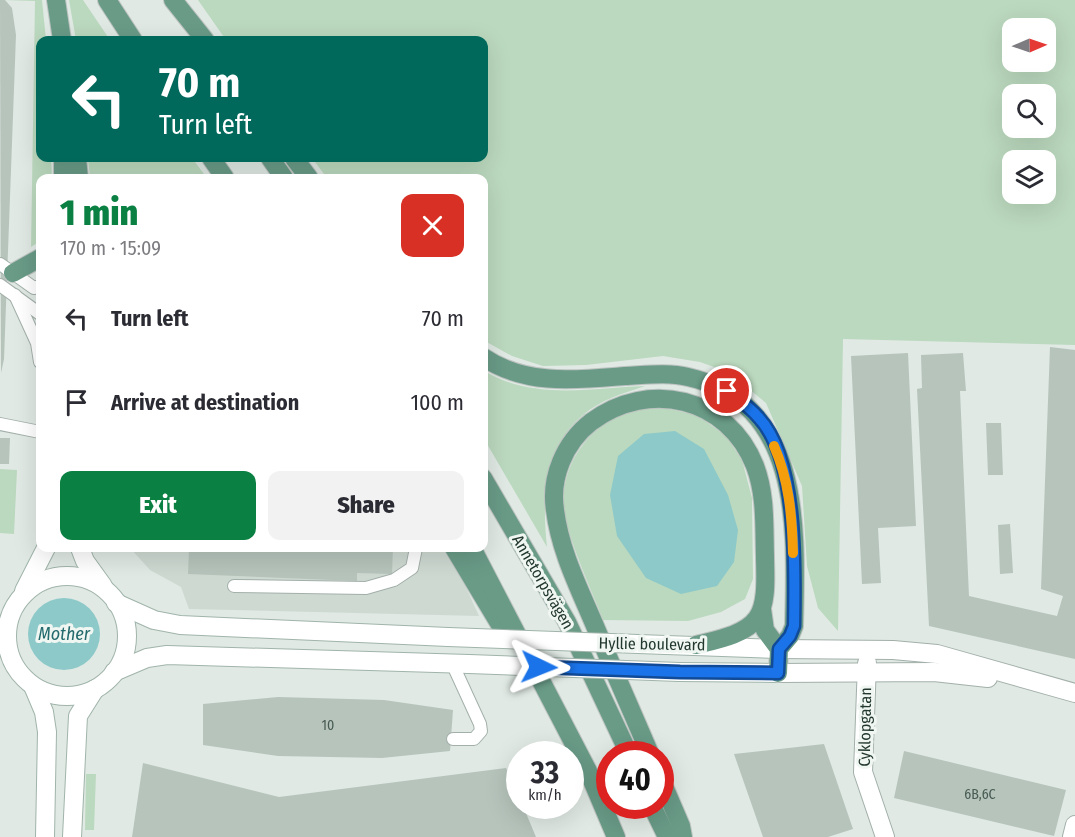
<!DOCTYPE html>
<meta charset="utf-8">
<style>
body{margin:0;font-family:"Fira Sans Condensed",sans-serif;background:#f2f2f3;color:#2b2b33;height:100vh;display:flex;flex-direction:column;font-size:22px;white-space:nowrap}
*{box-sizing:border-box;margin:0}
p{font-size:20px;color:#7c7c81}
.icon{flex:none;width:33px;height:33px;fill:none;stroke:currentColor;stroke-width:2;stroke-linecap:round;stroke-linejoin:round}
.map{position:relative;flex:1;overflow:hidden}
.panel{position:absolute;left:36px;top:174px;width:452px;height:378px;display:flex;flex-direction:column;background:#fff;border-radius:12px;box-shadow:0 6px 24px #0002}
.panel>*{flex:none}
.top-card{position:absolute;left:36px;top:36px;width:452px;height:126px;border-radius:12px;box-shadow:0 6px 24px #0002;background:#00695c;color:#fff;overflow:hidden}
.needle{width:39px;rotate:88deg}
.fabs{position:absolute;left:1002px;top:18px;display:grid;gap:12px}
.fabs a{display:grid;place-items:center;width:54px;height:54px;border-radius:12px;background:#fff;box-shadow:0 6px 24px #0002;font-size:30px}
.speed{position:absolute;left:506px;top:741px;display:flex;gap:12px;font-size:30px;font-weight:700;text-align:center}
.speed>*{display:grid;place-content:center;width:78px;height:78px;border-radius:50%;background:#fff;box-shadow:0 6px 24px #0002;line-height:1}
.speed small{font-size:15px;font-weight:400}
.speed .limit{border:9px solid #d22;background:#fff;color:#111}
.pin{position:absolute;display:grid;place-items:center;width:51px;height:51px;color:#fff;margin:-26px;border:3px solid #fff;border-radius:50%;box-shadow:0 2px 6px #0007}
.me{position:absolute;width:66px;margin:-33px;rotate:92deg;stroke-linejoin:round;filter:drop-shadow(0 0 4px #0008)}
.turn{display:flex;align-items:center;gap:21px;height:126px;padding:0 24px;font-size:27px}
.turn .icon{width:78px;height:78px;stroke-width:2.5}
.turn b{display:block;font-size:42px;line-height:51px}
.round{display:grid;place-items:center;flex:none;width:63px;height:63px;border-radius:12px;background:#f2f2f3}
.head{display:flex;align-items:center;justify-content:space-between;height:102px;padding:0 24px}
h1{font-size:36px;font-weight:800;line-height:45px;color:#0b8043}
.primary-button{display:flex;gap:12px;margin-top:auto;padding:12px 24px}
.primary-button a{flex:1;height:69px;border-radius:12px;background:#0b8043;color:#fff;font-size:24px;font-weight:800;line-height:69px;text-align:center}
.primary-button a+a{background:#f2f2f3;color:#2b2b33}
ul{padding:0;list-style:none}
li{display:flex;align-items:center;gap:18px;height:84px;padding:0 24px}
li div{flex:1}
li b{display:block;font-size:22px}
li em{font-style:normal}
.map>svg:first-child{display:block}
</style>
<div class="map">
<svg width="1075" height="837" viewBox="0 0 1075 837">
<rect width="100%" height="100%" fill="#e0e9e4"/>
<polygon fill="#ced9d2" points="130,548 442,548 465,585 479,616 189,609 181,587 150,570"/>
<g fill="#bbd9be" fill-rule="evenodd">
<polygon points="4,0 42,0 46,40 40,40 40,158 51,158 52,178 40,178 40,241 31,247 35,1"/>
<polygon points="69,0 83,0 110,40 76,40"/>
<path d="M198,0h877v345l-232,-6 -5,292 -20,-23 -11,-42 -5,-80 -36,-83 -38,-31 -28,-10 -37,-6 -77,9 -43,1 -31,-10 -29,-16v-162h-156l-15,-20h171v-118h-257zM1012,28h34v34h-34zM1012,94h34v34h-34zM1012,160h34v34h-34z"/>
<polygon points="88,158 192,158 207,178 90,178"/>
<path d="M483,370c49,31 108,18 162,16 -21,7 -45,14 -62,29 -40,33 -41,85 -36,132l-64,-110z"/>
<path d="M660,407l37,8 29,21 16,24 10,38 1,81 -8,20 -24,13 -33,9 -85,-1c-12,-31 -27,-63 -36,-95 -13,-45 12,-90 52,-110 12,-6 28,-6 41,-8z"/>
<polygon points="0,469 17,470 14,534 0,533"/>
<polygon points="86,774 96,774 94,830 85,830"/>
</g>
<g fill="#8dc9c9">
<polygon points="675,431 704,449 728,495 738,530 734,562 717,586 681,594 646,578 617,536 610,495 618,456 644,434"/>
<circle cx="64" cy="634" r="36"/>
</g>
<g fill="#b6c4bc">
<polygon points="0,0 5,0 12,8 16,35 4,359 1,373"/>
<polygon points="1050,347 1075,350 1075,659 929,626 917,389 922,388 921,355 963,353 966,391 960,391 969,596 1057,616 1063,596 1041,589"/>
<polygon points="908,353 916,526 878,528 881,583 862,584 851,356"/>
<polygon points="986,423 1001,423 1003,475 988,475"/>
<polygon points="0,438 10,438 9,464 0,464"/>
<polygon points="1010,524 1013,573 1000,574 998,525"/>
<polygon points="189,548 393,548 392,574 357,573 357,581 188,574"/>
<polygon points="278,697 384,700 453,710 450,751 382,758 278,756 203,745 203,704"/>
<polygon points="824,744 853,829 828,837 763,837 734,754"/>
<polygon points="904,751 1066,790 1054,836 894,798"/>
<polygon points="143,763 279,797 506,768 519,797 519,806 523,806 536,837 132,837"/>
</g>
<g fill="none" stroke-linecap="round" stroke-linejoin="round">
<defs>
<g id="lane">
<polyline points="0,264 34,288 40,286"/>
<polyline points="0,285 40,314"/>
<polyline points="15,295 37,343 40,362"/>
<polyline points="0,424 40,432"/>
<polyline points="234,586 366,588 394,580 412,568 416,548"/>
<polyline points="452,663 480,724 481,731 474,739 453,739"/>
</g>
<g id="street">
<polyline points="779,649 893,650 937,654 1075,693"/>
<polyline points="867,663 863,772 885,837"/>
<polyline points="778,673 934,672 988,678"/>
<polyline points="1072,837 1075,825"/>
</g>
<g id="secondary">
<polyline points="80,548 85,561 103,586"/>
<circle cx="67" cy="636" r="60"/>
<polyline points="24,591 46,548"/>
<polyline points="116,603 154,620 180,625 448,637"/>
<polyline points="666,645 779,649"/>
<polyline points="114,672 147,658 167,655 469,664"/>
<polyline points="679,672 778,673"/>
<polyline points="33,686 44,712 47,732 45,837"/>
<polyline points="72,837 78,716 95,689"/>
</g>
<g id="primary">
<polyline points="56,0 62,40"/>
<polyline points="107,0 133,40"/>
<polyline points="173,0 205,40"/>
<polyline points="77,158 79,178"/>
<polyline points="211,158 225,178"/>
<polyline points="270,158 284,178"/>
<polyline points="294,158 309,178"/>
<polyline points="63,178 63,158"/>
<polyline points="13,273 40,258"/>
<path d="M483,357c43,29 93,23 142,19 21,-1 43,-4 63,1 116,26 108,155 106,249l-4,10 -11,13 -1,24"/>
<polyline points="483,478 567,622 629,754"/>
<polyline points="454,548 505,633"/>
<polyline points="472,548 588,771 616,837"/>
<polyline points="762,609 765,630 779,649"/>
<path d="M650,754c-18,-42 -37,-85 -55,-128 -16,-38 -35,-75 -40,-116 -5,-32 9,-67 36,-88 58,-43 137,-25 164,44 11,29 9,60 10,90 0,17 3,47 -8,62 -12,17 -41,22 -61,27"/>
<polyline points="660,777 681,826 683,837"/>
<polyline points="652,806 667,837"/>
</g>
</defs>
<use href="#lane" stroke="#a3b0aa" stroke-width="14"/>
<use href="#street" stroke="#a3b0aa" stroke-width="20"/>
<use href="#secondary" stroke="#a0b4aa" stroke-width="20"/>
<use href="#primary" stroke="#bdc3c1" stroke-width="20"/>
<use href="#lane" stroke="#fff" stroke-width="12"/>
<use href="#street" stroke="#fff" stroke-width="18"/>
<use href="#secondary" stroke="#fff" stroke-width="18"/>
<use href="#primary" stroke="#699b87" stroke-width="18"/>
<defs>
<g id="secondary-bridge">
<polyline points="448,637 666,645"/>
<polyline points="469,664 679,672"/>
</g>
</defs>
<use href="#secondary-bridge" stroke="#a0b4aa" stroke-width="20" stroke-linecap="butt"/>
<use href="#secondary-bridge" stroke="#fff" stroke-width="18"/>
</g>
<g fill="none" stroke-linecap="round" stroke-linejoin="round">
<defs>
<path id="route" d="M539,667l141,5 98,1 1,-24 11,-13 4,-10c1,-56 4,-166 -35,-208 -9,-11 -21,-19 -32,-27"/>
</defs>
<use href="#route" stroke="#114b97" stroke-width="15"/>
<use href="#route" stroke="#1a73e8" stroke-width="10"/>
<path stroke="#f59e0b" stroke-width="10" d="M774,446c15,34 18,69 19,107"/>
</g>
<g text-anchor="middle" dominant-baseline="central" stroke-width="6" stroke-linejoin="round" paint-order="stroke">
<g font-size="14" fill="#475b52">
<text x="328" y="725">10</text>
<text x="980" y="794">6B,6C</text>
</g>
<g font-size="16" fill="#22382f" stroke="#f0f6f2">
<text transform="translate(543 582) rotate(60)">Annetorpsvägen</text>
<text transform="translate(652 644) rotate(1)">Hyllie boulevard</text>
<text transform="translate(865 727) rotate(-89)">Cyklopgatan</text>
</g>
<g font-size="18" font-style="italic" fill="#236b6d" stroke="#f0f6f2">
<text x="64" y="634">Mother</text>
</g>
</g>
</svg>
<div class="fabs">
<a><svg class="needle" viewBox="-14 -14 28 28"><path d="M0-13l5 13h-10z" fill="#e53935"/><path d="M0 13l5-13h-10z" fill="#7c7c81"/></svg></a>
<a><svg class="icon" aria-label="search" viewBox="0 0 24 24"><circle cx="10" cy="10" r="6"/><path d="M15 15l6 6"/></svg></a>
<a><svg class="icon" aria-label="layers" viewBox="0 0 24 24"><path d="M12 4l9 5-9 5-9-5zM3 14l9 5 9-5"/></svg></a>
</div>
<div class="speed"><div>33<small>km/h</small></div><div class="limit">40</div></div>
<div class="pin" style="left:727px;top:391px;background:#d93025"><svg class="icon" aria-label="arrive" viewBox="0 0 24 24"><path d="M6 21V4h12l-3 4 3 4H6"/></svg></div>
<svg class="me" style="left:539px;top:667px" viewBox="-20 -20 40 40"><path d="M0-17L14 15 0 8-14 15z" fill="#1a73e8" stroke="#fff" stroke-width="4"/></svg>
<div class="top-card">
<div class="turn"><svg class="icon" aria-label="left" viewBox="0 0 24 24"><path d="M17 20v-9H6M10 6l-5 5 5 5"/></svg><div><b>70 m</b>Turn left</div></div>
</div>
<section class="panel">
<div class="head"><div><h1>1 min</h1><p>170 m · 15:09</p></div><a class="round" style="background:#d93025;color:#fff"><svg class="icon" aria-label="close" viewBox="0 0 24 24"><path d="M6 6l12 12M18 6L6 18"/></svg></a></div>
<ul>
<li><svg class="icon" aria-label="left" viewBox="0 0 24 24"><path d="M17 20v-9H6M10 6l-5 5 5 5"/></svg><div><b>Turn left</b></div><em>70 m</em></li>
<li><svg class="icon" aria-label="arrive" viewBox="0 0 24 24"><path d="M6 21V4h12l-3 4 3 4H6"/></svg><div><b>Arrive at destination</b></div><em>100 m</em></li>
</ul>
<div class="primary-button"><a>Exit</a><a>Share</a></div>
</section>
</div>
